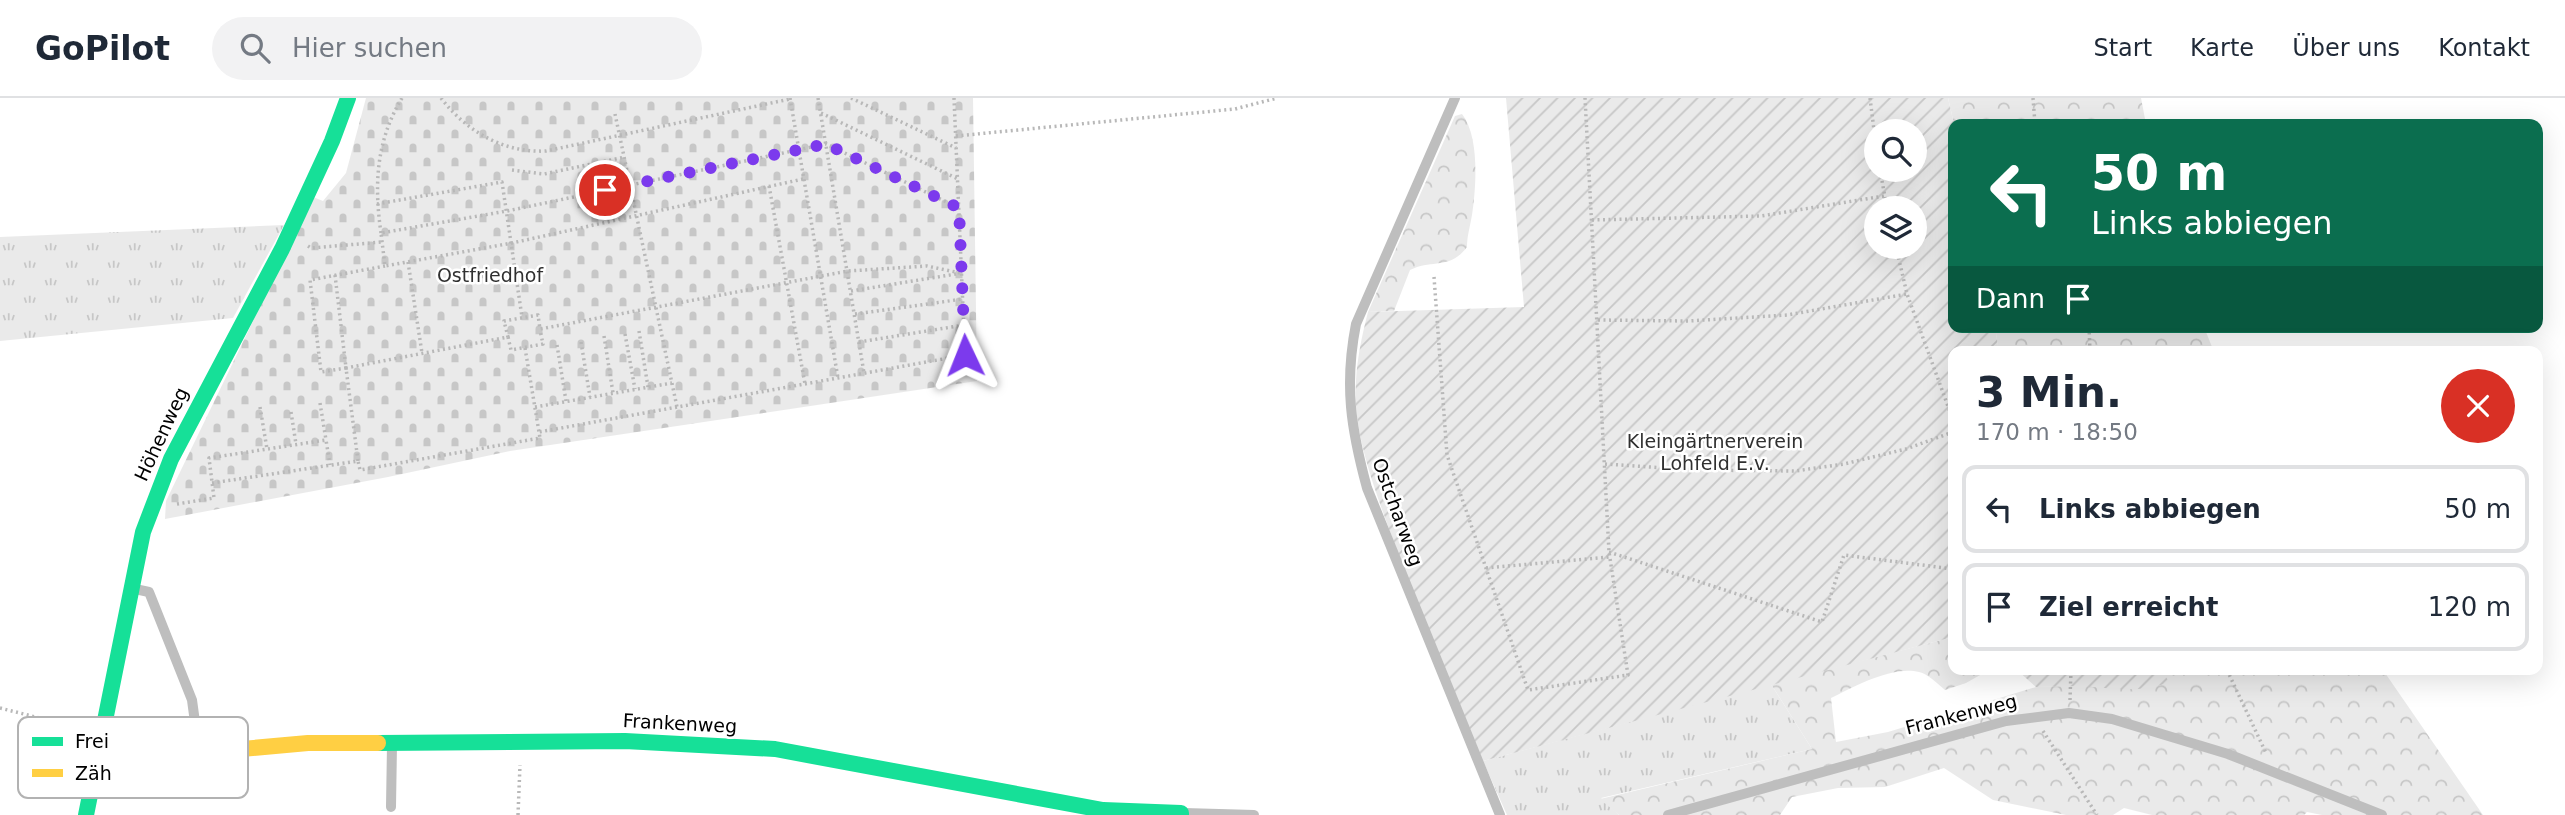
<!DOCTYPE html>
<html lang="de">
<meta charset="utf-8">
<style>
body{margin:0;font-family:"DejaVu Sans",sans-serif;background:#f2f2f3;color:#1f2937;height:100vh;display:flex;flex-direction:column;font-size:26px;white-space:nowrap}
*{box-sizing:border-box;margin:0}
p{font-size:23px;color:#747a83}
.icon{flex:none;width:38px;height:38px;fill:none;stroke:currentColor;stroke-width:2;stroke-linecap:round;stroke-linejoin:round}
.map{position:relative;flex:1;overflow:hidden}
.panel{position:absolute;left:1948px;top:248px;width:595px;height:329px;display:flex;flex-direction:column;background:#fff;border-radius:14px;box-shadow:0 7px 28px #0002}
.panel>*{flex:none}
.top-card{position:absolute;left:1948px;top:21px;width:595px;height:214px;border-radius:14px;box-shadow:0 7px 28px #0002;background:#0b6e4f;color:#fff;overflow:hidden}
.buttons{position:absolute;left:1864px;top:21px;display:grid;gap:14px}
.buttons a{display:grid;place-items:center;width:63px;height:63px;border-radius:50%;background:#fff;box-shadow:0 7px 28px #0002;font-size:35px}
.pin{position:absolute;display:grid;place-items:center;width:60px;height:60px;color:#fff;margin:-30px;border:4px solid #fff;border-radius:50%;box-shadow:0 2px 7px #0007}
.me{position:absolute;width:77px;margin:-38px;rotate:358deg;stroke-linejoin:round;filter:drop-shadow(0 0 5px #0008)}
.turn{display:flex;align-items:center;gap:24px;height:147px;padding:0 28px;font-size:32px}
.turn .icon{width:91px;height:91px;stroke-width:2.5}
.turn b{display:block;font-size:49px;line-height:60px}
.then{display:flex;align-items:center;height:66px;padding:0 28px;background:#0003;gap:14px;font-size:26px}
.round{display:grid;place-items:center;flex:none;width:74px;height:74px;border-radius:37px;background:#f2f2f3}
.headline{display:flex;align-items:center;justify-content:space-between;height:119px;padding:0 28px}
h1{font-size:42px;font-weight:700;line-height:52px}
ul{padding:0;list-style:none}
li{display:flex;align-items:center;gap:21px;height:88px;margin:0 14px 10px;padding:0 14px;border:4px solid #e0e1e3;border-radius:14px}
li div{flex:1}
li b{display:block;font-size:26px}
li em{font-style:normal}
header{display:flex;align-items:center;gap:42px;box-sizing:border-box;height:98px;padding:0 35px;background:#fff;border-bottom:2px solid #e0e1e3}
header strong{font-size:33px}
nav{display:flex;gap:38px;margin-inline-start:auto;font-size:24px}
.search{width:490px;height:63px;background:#f2f2f3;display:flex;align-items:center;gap:18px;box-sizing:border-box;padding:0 24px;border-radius:38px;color:#747a83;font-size:26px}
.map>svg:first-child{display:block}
</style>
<header>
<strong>GoPilot</strong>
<div class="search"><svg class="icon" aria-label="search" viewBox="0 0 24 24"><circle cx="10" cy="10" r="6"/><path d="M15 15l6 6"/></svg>Hier suchen</div>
<nav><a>Start</a><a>Karte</a><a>Über uns</a><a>Kontakt</a></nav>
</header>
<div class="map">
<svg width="2565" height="717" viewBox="0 0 2565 717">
<defs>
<pattern id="grass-tufts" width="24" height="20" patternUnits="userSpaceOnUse" patternTransform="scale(1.75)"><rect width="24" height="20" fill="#eaeaea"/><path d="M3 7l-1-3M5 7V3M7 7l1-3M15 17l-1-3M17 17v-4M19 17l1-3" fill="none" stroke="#c7c7c7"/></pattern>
<pattern id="forest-crowns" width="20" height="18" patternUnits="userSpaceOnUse" patternTransform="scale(1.75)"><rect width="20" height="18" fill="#eaeaea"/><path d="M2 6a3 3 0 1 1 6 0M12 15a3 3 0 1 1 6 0" fill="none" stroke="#c7c7c7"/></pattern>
<pattern id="cemetery-stones" width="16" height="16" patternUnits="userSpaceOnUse" patternTransform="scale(1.75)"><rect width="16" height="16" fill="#eaeaea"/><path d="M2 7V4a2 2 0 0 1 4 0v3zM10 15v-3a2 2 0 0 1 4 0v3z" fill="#c7c7c7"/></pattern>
<pattern id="garden-furrows" width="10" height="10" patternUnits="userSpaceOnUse" patternTransform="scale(1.75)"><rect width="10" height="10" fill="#eaeaea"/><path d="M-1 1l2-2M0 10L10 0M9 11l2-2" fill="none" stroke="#c7c7c7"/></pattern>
</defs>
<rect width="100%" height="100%" fill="#fff"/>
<g fill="url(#grass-tufts)">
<polygon points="284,127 233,220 0,243 0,139"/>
<polygon points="1771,586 1812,651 1601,700 1619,717 1507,717 1483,663"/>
</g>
<g fill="url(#forest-crowns)">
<polygon points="1948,0 2141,0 2146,26 1954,26"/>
<path d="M1462,16c18,23 14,74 10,101 -2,12 -5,21 -5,32 -17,23 -35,12 -57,23l-16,41 -26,1 87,-196z"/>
<polygon points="1995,229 2204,229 2214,254 1999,254"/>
<path d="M1953,539v33h36l-23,13 -21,7c-7,-6 -17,-16 -26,-18 -26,-7 -66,15 -88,26l5,44 52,-10 148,-45 132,-5 -6,-12h221l100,145h-161l-15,-3 -3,3h-152l-28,-7 -11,7h-47l-73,-15 -49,-32 -59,19 -47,1 -46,9 -12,18h-161l-19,-16 212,-50 -41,-65z"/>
</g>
<polygon fill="url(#cemetery-stones)" points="366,0 973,0 977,283 510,353 388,379 165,421 166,403 313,99 323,103 346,75"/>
<g fill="url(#garden-furrows)" fill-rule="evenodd">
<path d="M1506,0h442l6,26 -1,203h42l4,25h-46v285l-470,124c-32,-77 -65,-154 -94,-232 -14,-39 -30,-82 -33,-123 -2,-33 4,-63 12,-94l156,-5zM1876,33h38v39h-38zM1876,110h38v39h-38z"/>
<path d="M2017,572h145l7,12c-30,12 -58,6 -88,4 -15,0 -30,1 -45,1z"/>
</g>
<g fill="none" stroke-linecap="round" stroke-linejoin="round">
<g stroke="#b8b8b8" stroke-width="3.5" stroke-dasharray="2 3.5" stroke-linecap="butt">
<path d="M441,0c25,33 62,55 105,53l244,-52"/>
<polyline points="790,0 838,280"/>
<polyline points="818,0 864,275"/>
<polyline points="851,0 956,50"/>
<polyline points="1870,0 1876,48"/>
<polyline points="2033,0 2035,26"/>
<polyline points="821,15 958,81"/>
<polyline points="615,16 677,309"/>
<polyline points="956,38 1235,11 1277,0"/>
<polyline points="512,72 544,76 625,59"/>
<polyline points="1880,72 1887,110"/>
<polyline points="803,81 512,145 385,168 381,135 507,113 826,46 959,110"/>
<polyline points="769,88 805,286"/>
<polyline points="377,106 502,84 522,219"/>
<polyline points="1592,122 1761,118 1884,98"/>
<path d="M381,135c-7,-48 -5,-92 21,-135"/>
<polyline points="308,148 311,150 382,144"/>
<polyline points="1896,149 1907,196 1953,322"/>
<polyline points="408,164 422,255"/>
<polyline points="335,177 346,270 321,274 310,182 385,168"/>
<polyline points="1434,179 1447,357 1528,592 1628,577 1609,454 1585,0"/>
<polyline points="851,193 956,176"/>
<polyline points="855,216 963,201"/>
<polyline points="1598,222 1688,223 1787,217 1907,196"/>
<polyline points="2089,229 2090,254"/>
<polyline points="639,233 648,289"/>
<polyline points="625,236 635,291"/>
<polyline points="604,238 613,295"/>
<polyline points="508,239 511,252 543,246 540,232"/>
<polyline points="581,244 590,299"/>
<polyline points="859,244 964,227"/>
<polyline points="557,247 566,303"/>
<polyline points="525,250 539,334"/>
<polyline points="320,305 326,342"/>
<polyline points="260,309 267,351"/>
<polyline points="535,309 672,285"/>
<polyline points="291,314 296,346"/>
<polyline points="358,363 346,270 508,239 504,223 538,217 540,231 848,173 927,168 960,175"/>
<polyline points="1605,366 1695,372 1795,373 1844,366 1906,351 1953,334"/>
<polyline points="212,385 358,363 360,372 540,340 539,334 965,257 954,0"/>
<polyline points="177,406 214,400 209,360 326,342 330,367"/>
<polyline points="1609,454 1822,524 1844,457 1953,471"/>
<polyline points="1486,470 1609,459"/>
<polyline points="2227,572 2266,655"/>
<polyline points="2070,602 2071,572"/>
<polyline points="0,610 79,630"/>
<polyline points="2043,633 2097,717"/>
<polyline points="518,717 520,667"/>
</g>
<g stroke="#bebebe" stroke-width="10">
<path d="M1455,0l-99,226c-12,61 -5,105 11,164l133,327"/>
<polyline points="135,491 149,494 192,602 199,654"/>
<polyline points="391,709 392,647"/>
<polyline points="1184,715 1254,717"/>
<polyline points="1668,717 2006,623 2069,615 2112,621 2228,656 2382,717"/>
</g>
<g stroke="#16e098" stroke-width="16">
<polyline points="378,645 625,643 775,651 1103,712 1181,715 1181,717"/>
<polyline points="86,717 143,434 171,361 282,151 332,43 348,0"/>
</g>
<polyline stroke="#ffcf43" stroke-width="16" points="102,636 141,646 197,655 308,645 378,645"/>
</g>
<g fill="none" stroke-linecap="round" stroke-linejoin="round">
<polyline stroke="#7c3aed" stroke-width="12" stroke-dasharray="0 21.6" points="605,92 826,46 959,110 965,257"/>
</g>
<g text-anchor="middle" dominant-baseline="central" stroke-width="5" stroke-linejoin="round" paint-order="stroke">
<g font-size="19" fill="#303030" stroke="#fff">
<text x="490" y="177">Ostfriedhof</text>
<text x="1715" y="343">Kleingärtnerverein<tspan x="1715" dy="22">Lohfeld E.v.</tspan></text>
</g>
<g font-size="19" fill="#000" stroke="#fff">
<text transform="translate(161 336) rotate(-65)">Höhenweg</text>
<text transform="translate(1398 414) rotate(70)">Ostcharweg</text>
<text transform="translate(1961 616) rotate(-14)">Frankenweg</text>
<text transform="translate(680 625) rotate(3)">Frankenweg</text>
</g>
</g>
<rect x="18" y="619" width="230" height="81" rx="10" fill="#fff" stroke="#b2b2b2" stroke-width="2"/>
<rect x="32" y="639" width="31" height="9" fill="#16e098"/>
<rect x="32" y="671" width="31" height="8" fill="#ffcf43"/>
<g font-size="19" fill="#000">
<text x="75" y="650">Frei</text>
<text x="75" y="682">Zäh</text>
</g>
</svg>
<div class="buttons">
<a><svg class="icon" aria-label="search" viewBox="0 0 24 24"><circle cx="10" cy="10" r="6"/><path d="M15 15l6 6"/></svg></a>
<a><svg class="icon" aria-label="layers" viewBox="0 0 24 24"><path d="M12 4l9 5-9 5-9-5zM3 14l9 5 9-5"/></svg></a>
</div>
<div class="pin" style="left:605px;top:92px;background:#d93025"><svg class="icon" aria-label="arrive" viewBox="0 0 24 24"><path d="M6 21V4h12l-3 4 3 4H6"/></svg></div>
<svg class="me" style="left:965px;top:257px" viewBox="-20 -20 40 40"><path d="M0-17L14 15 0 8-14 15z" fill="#7c3aed" stroke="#fff" stroke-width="4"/></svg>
<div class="top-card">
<div class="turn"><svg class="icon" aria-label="left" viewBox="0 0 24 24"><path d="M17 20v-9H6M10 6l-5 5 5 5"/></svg><div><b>50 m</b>Links abbiegen</div></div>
<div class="then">Dann<svg class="icon" aria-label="arrive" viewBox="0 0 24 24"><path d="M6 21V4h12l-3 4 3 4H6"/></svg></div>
</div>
<section class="panel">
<div class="headline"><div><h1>3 Min.</h1><p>170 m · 18:50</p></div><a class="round" style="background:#d93025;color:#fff"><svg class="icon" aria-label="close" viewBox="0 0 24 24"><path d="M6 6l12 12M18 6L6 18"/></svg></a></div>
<ul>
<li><svg class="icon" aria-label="left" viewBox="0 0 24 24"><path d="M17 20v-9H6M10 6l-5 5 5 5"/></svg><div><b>Links abbiegen</b></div><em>50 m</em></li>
<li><svg class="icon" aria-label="arrive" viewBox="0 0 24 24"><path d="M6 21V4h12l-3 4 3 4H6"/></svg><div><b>Ziel erreicht</b></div><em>120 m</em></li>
</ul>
</section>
</div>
